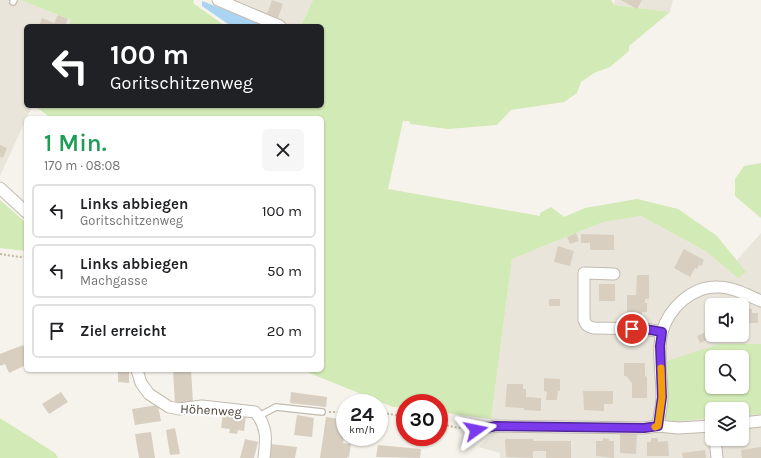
<!DOCTYPE html>
<html lang="de">
<meta charset="utf-8">
<style>
body{margin:0;font-family:Karla,sans-serif;background:#f6f6f6;color:#202124;height:100vh;display:flex;flex-direction:column;font-size:15px;white-space:nowrap}
*{box-sizing:border-box;margin:0}
p{font-size:13px;color:#757577}
.icon{flex:none;width:22px;height:22px;fill:none;stroke:currentColor;stroke-width:2;stroke-linecap:round;stroke-linejoin:round}
.map{position:relative;flex:1;overflow:hidden}
.side{position:absolute;left:24px;top:116px;width:300px;height:256px;display:flex;flex-direction:column;background:#fff;border-radius:6px;box-shadow:0 1px 3px #0004}
.side>*{flex:none}
.guide{position:absolute;left:24px;top:24px;width:300px;height:84px;border-radius:6px;box-shadow:0 1px 3px #0004;background:#202124;color:#fff;overflow:hidden}
.controls{position:absolute;left:705px;top:298px;display:grid;gap:8px}
.controls a{display:grid;place-items:center;width:44px;height:44px;border-radius:6px;background:#fff;box-shadow:0 1px 3px #0004;font-size:20px}
.speed{position:absolute;left:336px;top:394px;display:flex;gap:8px;font-size:20px;font-weight:700;text-align:center}
.speed>*{display:grid;place-content:center;width:52px;height:52px;border-radius:50%;background:#fff;box-shadow:0 1px 3px #0004;line-height:1}
.speed small{font-size:10px;font-weight:400}
.speed .limit{border:6px solid #d22;background:#fff;color:#111}
.pin{position:absolute;display:grid;place-items:center;width:34px;height:34px;color:#fff;margin:-17px;border:2px solid #fff;border-radius:50%;box-shadow:0 1px 4px #0007}
.me{position:absolute;width:44px;margin:-22px;rotate:78deg;stroke-linejoin:round;filter:drop-shadow(0 0 3px #0008)}
.turn{display:flex;align-items:center;gap:14px;height:84px;padding:0 20px;font-size:18px}
.turn .icon{width:52px;height:52px;stroke-width:2.5}
.turn b{display:block;font-size:28px;line-height:34px}
.round{display:grid;place-items:center;flex:none;width:42px;height:42px;border-radius:6px;background:#f6f6f6}
.overview{display:flex;align-items:center;justify-content:space-between;height:68px;padding:0 20px}
h1{font-size:24px;font-weight:600;line-height:30px;color:#1e9e55}
ul{padding:0;list-style:none}
li{display:flex;align-items:center;gap:12px;height:54px;margin:0 8px 6px;padding:0 12px;border:2px solid #e0e0e0;border-radius:6px}
li div{flex:1}
li b{display:block;font-size:15px}
li em{font-style:normal}
.map>svg:first-child{display:block}
</style>
<div class="map">
<svg width="761" height="458" viewBox="0 0 761 458">
<rect width="100%" height="100%" fill="#f6f3ec"/>
<g fill="#eae5da" fill-rule="evenodd">
<polygon points="0,0 21,0 71,20 68,26 26,26 26,106 32,106 0,176"/>
<polygon points="229,0 313,0 301,26 292,26"/>
<polygon points="615,0 673,0 670,12 614,5"/>
<path d="M641,216l66,36 22,17 32,-36v225h-261v-5l-21,-6 15,-15 -3,-13 21,-160 91,-37zM712,305h30v30h-30zM712,357h30v30h-30zM712,409h30v30h-30z"/>
</g>
<g fill="#d2eab5" fill-rule="evenodd">
<polygon points="21,0 194,0 193,3 225,26 68,26 71,20"/>
<polygon points="313,0 611,0 614,5 670,12 629,46 629,51 610,67 594,73 581,82 577,93 564,102 511,110 497,125 448,129 410,124 409,121 403,121 388,189 540,216 540,213 551,207 564,217 585,208 637,199 678,209 717,236 746,272 738,278 707,252 641,216 603,222 512,259 491,419 439,412 439,403 405,403 405,408 393,407 302,370 322,370 322,118 51,118 35,106 322,106 322,26 301,26"/>
<polygon points="761,163 761,218 735,196 735,179 744,166"/>
<polygon points="0,200 26,223 26,251 0,248"/>
<path d="M719,344h42v70l-19,1v-6h-30v9l-43,4 -4,-4 3,-26 -1,-31zM712,357h30v30h-30z"/>
<polygon points="0,418 55,453 58,458 0,458"/>
</g>
<polygon fill="#a9d4f2" points="202,1 267,26 231,26 202,6"/>
<g fill="#d8cfc1">
<polygon points="272,0 283,4 278,18 267,14"/>
<polygon points="621,0 642,0 637,9"/>
<polygon points="58,15 68,19 65,26 39,26 42,18 54,23"/>
<polygon points="0,145 7,148 3,158 0,157"/>
<polygon points="576,233 579,241 570,244 567,237"/>
<polygon points="581,234 614,235 614,250 590,250 590,243 581,243"/>
<polygon points="558,246 574,251 570,266 554,262"/>
<polygon points="684,249 704,260 701,266 699,265 697,269 695,268 690,277 674,268"/>
<polygon points="637,275 649,275 649,299 645,299 645,303 647,303 647,312 642,312 642,316 627,316 627,295 636,295"/>
<rect x="599" y="284" width="16" height="17"/>
<rect x="549" y="299" width="11" height="7"/>
<polygon points="742,309 752,309 752,313 758,313 758,323 742,323"/>
<polygon points="706,332 709,339 700,343 697,336"/>
<polygon points="23,345 26,351 26,365 9,373 5,364 0,366 0,354"/>
<polygon points="624,363 645,363 645,375 647,378 647,398 632,398 632,383 626,376 624,376"/>
<polygon points="118,370 129,370 129,383 118,382"/>
<polygon points="173,370 191,370 193,403 175,404"/>
<polygon points="544,378 560,379 560,391 558,391 557,400 546,400 547,392 544,391"/>
<polygon points="507,384 523,384 523,389 526,389 526,397 541,398 541,411 524,410 524,408 505,407"/>
<polygon points="583,391 613,391 613,404 604,404 604,411 584,410"/>
<polygon points="61,392 68,402 49,414 42,404"/>
<polygon points="291,392 327,397 326,407 290,403"/>
<polygon points="158,405 161,421 135,425 132,409"/>
<polygon points="223,413 246,416 244,431 238,430 237,434 229,433 230,429 221,428"/>
<polygon points="297,415 314,418 312,437 294,435"/>
<polygon points="326,417 345,420 345,431 343,443 351,444 349,457 347,457 347,458 320,458"/>
<polygon points="175,428 180,454 170,455 166,430"/>
<polygon points="151,432 155,458 139,458 135,434"/>
<polygon points="620,433 637,433 636,454 620,453"/>
<polygon points="603,438 609,439 609,441 614,441 614,458 596,456 596,441 603,441"/>
<polygon points="651,438 658,438 658,442 668,441 669,456 647,456 647,442 651,442"/>
<polygon points="245,439 258,442 254,458 240,458"/>
<polygon points="505,439 533,439 533,441 571,441 571,458 546,458 546,451 533,451 533,458 506,457"/>
<polygon points="270,444 297,447 295,458 268,458"/>
<polygon points="378,445 421,449 420,458 376,457"/>
<polygon points="761,447 761,458 742,458 741,450"/>
<polygon points="705,450 706,458 683,458 682,453"/>
</g>
<g fill="none" stroke-linecap="round" stroke-linejoin="round">
<defs>
<g id="service">
<polyline points="13,2 14,0"/>
<polyline points="259,416 276,407 322,412"/>
</g>
<g id="minor">
<polyline points="218,0 280,26"/>
<polyline points="0,188 26,212"/>
<path d="M614,274l-30,-1v47c2,5 4,7 10,8l51,1 17,3"/>
<path d="M137,370l4,13 8,11 20,13 10,2 23,-3 53,6c13,14 11,29 9,46"/>
<polyline points="742,423 761,421"/>
<polyline points="658,426 678,428 712,426"/>
<path d="M476,430l20,-4 148,2 14,-2c1,-10 4,-20 4,-30 0,-21 -5,-44 0,-64 7,-24 30,-46 56,-45 15,0 29,8 43,14"/>
<polyline points="715,439 717,458"/>
</g>
</defs>
<use href="#service" stroke="#c2bbae" stroke-width="8"/>
<use href="#minor" stroke="#c2bbae" stroke-width="13"/>
<g stroke="#c4b79f" stroke-width="2" stroke-dasharray="2 2" stroke-linecap="butt">
<polyline points="0,254 20,257 26,256"/>
<polyline points="329,412 345,412"/>
<polyline points="379,413 390,414 405,417"/>
<polyline points="439,424 465,429"/>
</g>
<use href="#service" stroke="#fff" stroke-width="5.5"/>
<use href="#minor" stroke="#fff" stroke-width="11"/>
</g>
<g fill="none" stroke-linecap="round" stroke-linejoin="round">
<defs>
<polyline id="route" points="476,430 496,426 644,428 658,426 662,397 660,346 662,332 645,329 632,329"/>
</defs>
<use href="#route" stroke="#51269a" stroke-width="10"/>
<use href="#route" stroke="#7c3aed" stroke-width="7"/>
<polyline stroke="#f59e0b" stroke-width="7" points="655,427 658,426 662,397 661,368"/>
</g>
<g text-anchor="middle" dominant-baseline="central" stroke-width="4" stroke-linejoin="round" paint-order="stroke">
<g font-size="13" fill="#4b4439" stroke="#fff">
<text transform="translate(211 410) rotate(3)">Höhenweg</text>
</g>
</g>
</svg>
<div class="controls">
<a><svg class="icon" aria-label="sound" viewBox="0 0 24 24"><path d="M4 9h4l5-4v14l-5-4H4zM17 9q2 3 0 6"/></svg></a>
<a><svg class="icon" aria-label="search" viewBox="0 0 24 24"><circle cx="10" cy="10" r="6"/><path d="M15 15l6 6"/></svg></a>
<a><svg class="icon" aria-label="layers" viewBox="0 0 24 24"><path d="M12 4l9 5-9 5-9-5zM3 14l9 5 9-5"/></svg></a>
</div>
<div class="speed"><div>24<small>km/h</small></div><div class="limit">30</div></div>
<div class="pin" style="left:632px;top:329px;background:#d93025"><svg class="icon" aria-label="arrive" viewBox="0 0 24 24"><path d="M6 21V4h12l-3 4 3 4H6"/></svg></div>
<svg class="me" style="left:476px;top:430px" viewBox="-20 -20 40 40"><path d="M0-17L14 15 0 8-14 15z" fill="#7c3aed" stroke="#fff" stroke-width="4"/></svg>
<div class="guide">
<div class="turn"><svg class="icon" aria-label="left" viewBox="0 0 24 24"><path d="M17 20v-9H6M10 6l-5 5 5 5"/></svg><div><b>100 m</b>Goritschitzenweg</div></div>
</div>
<section class="side">
<div class="overview"><div><h1>1 Min.</h1><p>170 m · 08:08</p></div><a class="round"><svg class="icon" aria-label="close" viewBox="0 0 24 24"><path d="M6 6l12 12M18 6L6 18"/></svg></a></div>
<ul>
<li><svg class="icon" aria-label="left" viewBox="0 0 24 24"><path d="M17 20v-9H6M10 6l-5 5 5 5"/></svg><div><b>Links abbiegen</b><p>Goritschitzenweg</p></div><em>100 m</em></li>
<li><svg class="icon" aria-label="left" viewBox="0 0 24 24"><path d="M17 20v-9H6M10 6l-5 5 5 5"/></svg><div><b>Links abbiegen</b><p>Machgasse</p></div><em>50 m</em></li>
<li><svg class="icon" aria-label="arrive" viewBox="0 0 24 24"><path d="M6 21V4h12l-3 4 3 4H6"/></svg><div><b>Ziel erreicht</b></div><em>20 m</em></li>
</ul>
</section>
</div>
